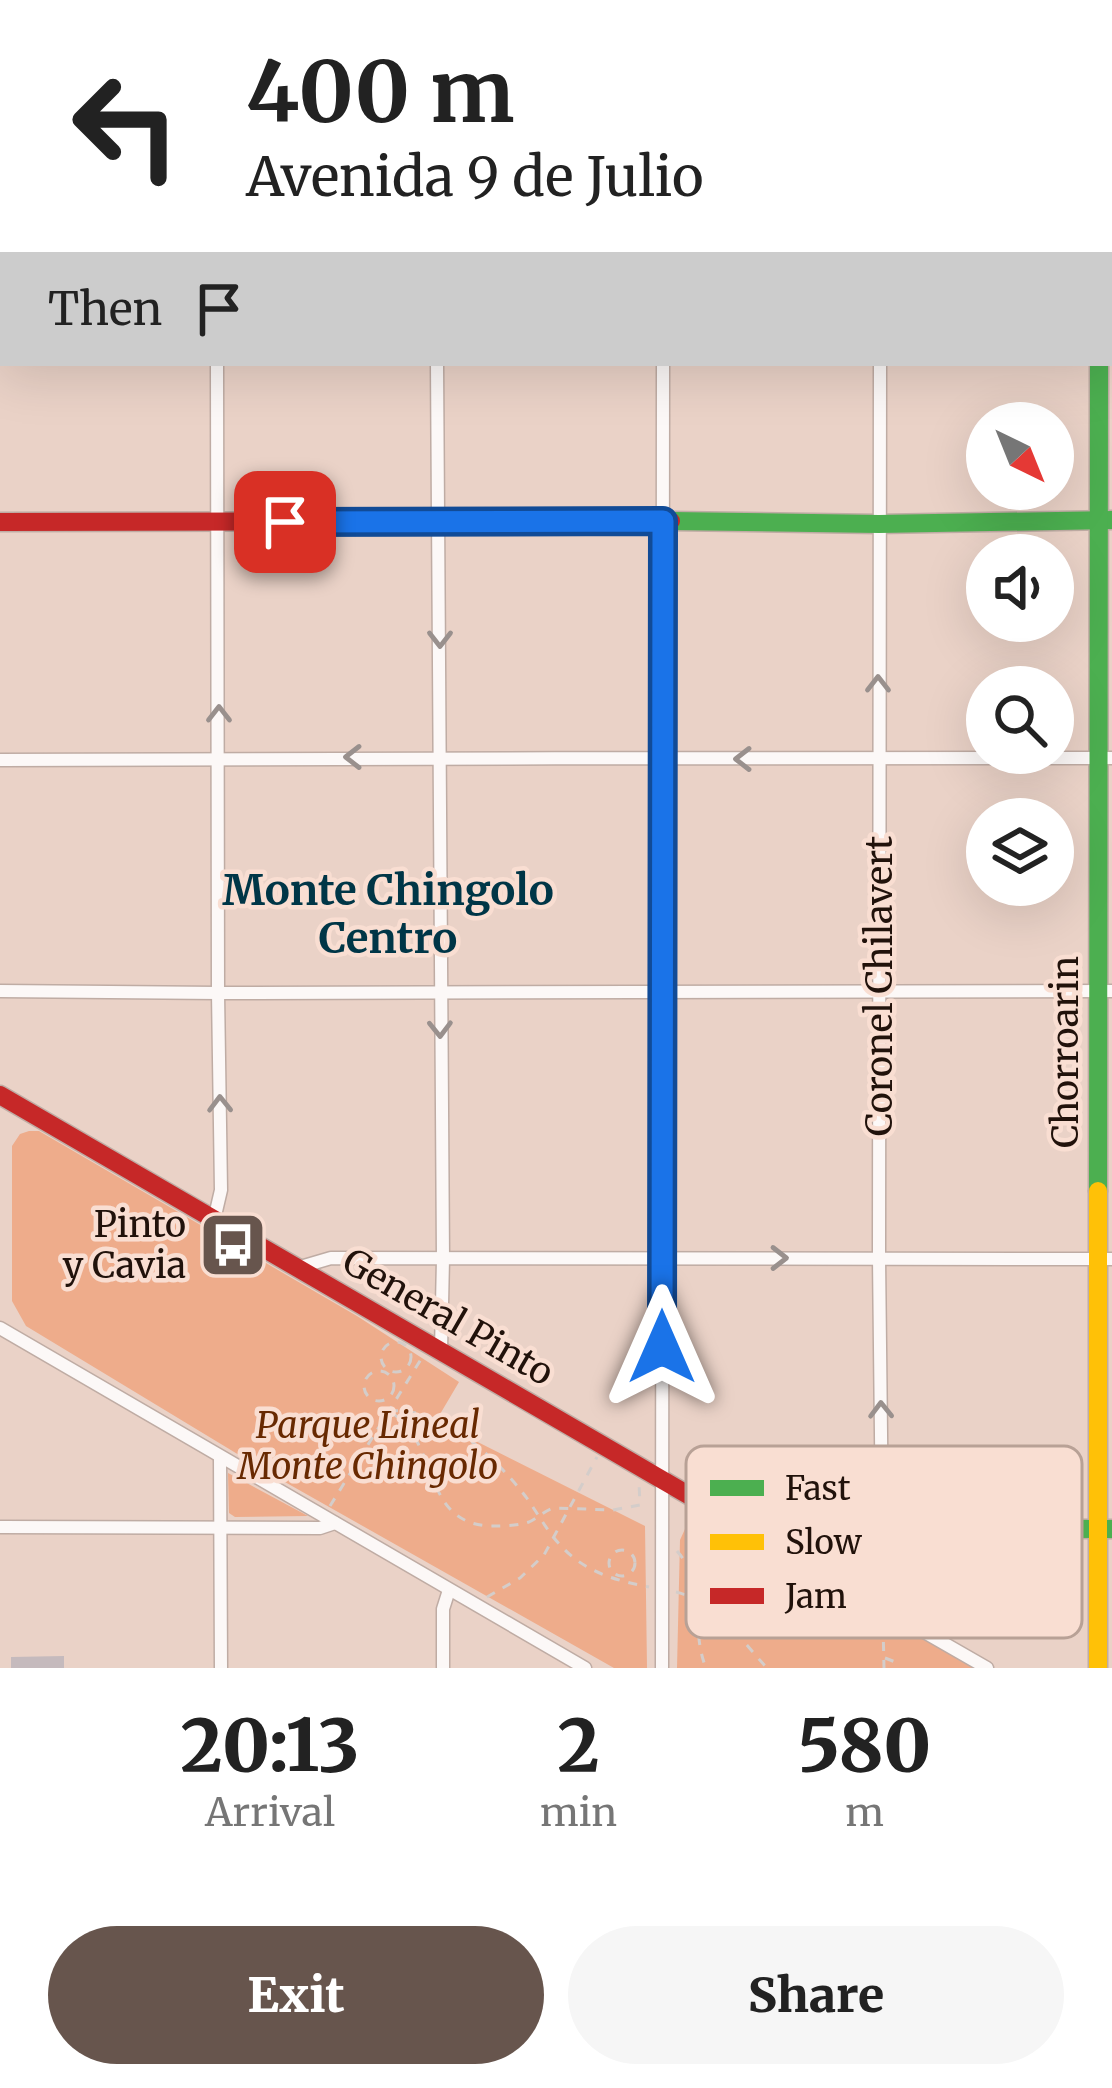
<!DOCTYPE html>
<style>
body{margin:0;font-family:Merriweather,serif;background:#f6f6f6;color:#222;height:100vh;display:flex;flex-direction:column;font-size:45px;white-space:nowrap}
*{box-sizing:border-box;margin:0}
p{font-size:39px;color:#767676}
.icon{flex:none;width:66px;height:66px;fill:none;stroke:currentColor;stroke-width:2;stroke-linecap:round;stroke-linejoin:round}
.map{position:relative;height:1668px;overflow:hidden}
.panel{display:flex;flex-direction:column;background:#fff;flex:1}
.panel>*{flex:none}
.hud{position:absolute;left:0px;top:0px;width:1113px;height:366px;box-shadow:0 12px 48px #0002;background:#fff;color:#222;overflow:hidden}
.needle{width:78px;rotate:137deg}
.fabs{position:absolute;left:966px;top:402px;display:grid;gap:24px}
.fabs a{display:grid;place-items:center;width:108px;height:108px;border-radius:50%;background:#fff;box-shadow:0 12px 48px #0002;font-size:60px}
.pin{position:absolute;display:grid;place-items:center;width:102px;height:102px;color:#fff;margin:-51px;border-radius:24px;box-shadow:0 6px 18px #0006}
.me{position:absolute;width:132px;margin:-66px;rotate:0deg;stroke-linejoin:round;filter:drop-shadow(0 0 9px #0008)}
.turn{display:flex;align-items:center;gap:42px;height:252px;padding:0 48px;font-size:54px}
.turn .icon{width:156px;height:156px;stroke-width:2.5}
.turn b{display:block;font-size:84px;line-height:102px}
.then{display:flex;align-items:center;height:114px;padding:0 48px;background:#0003;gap:24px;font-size:45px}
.eta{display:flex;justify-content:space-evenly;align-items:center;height:204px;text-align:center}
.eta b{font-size:72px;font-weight:800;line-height:84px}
.button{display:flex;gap:24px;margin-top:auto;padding:24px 48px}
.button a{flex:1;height:138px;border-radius:72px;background:#67554d;color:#fff;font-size:48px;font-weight:800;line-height:138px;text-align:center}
.button a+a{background:#f6f6f6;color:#222}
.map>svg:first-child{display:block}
</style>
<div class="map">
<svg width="1112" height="1668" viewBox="0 0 1112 1668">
<rect width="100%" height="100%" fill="#ead2c7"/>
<g fill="#eeac8b">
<polygon points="29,1131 39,1131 357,1316 459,1382 436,1421 645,1526 647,1668 614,1668 269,1473 26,1326 12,1301 12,1146 20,1134"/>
<polygon points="228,1473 308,1516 235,1517 229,1513"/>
<polygon points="704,1518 712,1521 980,1668 677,1668 680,1540 685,1529"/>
</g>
<polygon fill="#c5babd" points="64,1656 64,1668 11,1668 11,1657"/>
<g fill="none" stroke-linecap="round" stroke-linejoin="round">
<defs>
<g id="lane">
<polyline points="12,2 92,3"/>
<polyline points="566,3 566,0"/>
</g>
<g id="street">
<polyline points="1097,0 1097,3"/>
<polyline points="812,3 931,0"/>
<polyline points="1110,284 1112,284"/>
<polyline points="0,286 3,286"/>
<polyline points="437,363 443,1259 441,1350"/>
<polyline points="880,363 879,1258 883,1610"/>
<path d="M0,760c371,-3 741,-1 1112,-2"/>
<polyline points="0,991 218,993 1112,991"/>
<polyline points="214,1220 221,1190 218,993 217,363"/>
<polyline points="297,1268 331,1258 1112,1259"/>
<polyline points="0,1328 585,1668"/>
<polyline points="220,1457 221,1668"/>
<polyline points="0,1527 320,1528 335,1523"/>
<polyline points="764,1540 987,1668"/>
<polyline points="443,1668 443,1609 449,1590"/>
<polyline points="662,1668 663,363"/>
</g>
<g id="fast">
<polyline points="671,521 879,524 1112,520"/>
<polyline points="1098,1191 1099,363"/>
<polyline points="837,1528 1112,1529"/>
</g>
<polyline id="slow" points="1098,1668 1098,1191"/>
<g id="jam">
<polyline points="0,522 671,521"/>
<polyline points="0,1095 764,1539 797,1528 837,1528"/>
</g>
</defs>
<use href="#lane" stroke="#bfaca4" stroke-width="9"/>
<use href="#street" stroke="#bfaca4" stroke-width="15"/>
<use href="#fast" stroke="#bfaca4" stroke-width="21"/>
<use href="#slow" stroke="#bfaca4" stroke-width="21"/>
<use href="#jam" stroke="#bfaca4" stroke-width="21"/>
<g stroke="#d4cdca" stroke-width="3" stroke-dasharray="9 9" stroke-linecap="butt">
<circle cx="396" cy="1357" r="15"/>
<circle cx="379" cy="1386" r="15"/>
<path d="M389,1411c53,-5 107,47 137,86 13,18 23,38 39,53 23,23 53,31 84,37"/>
<path d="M390,1412c50,28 30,112 101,114 12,0 26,0 38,-4 9,-4 15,-11 24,-14l60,2 27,-5 -1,-22"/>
<polyline points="330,1506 423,1356"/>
<circle cx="622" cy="1563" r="13"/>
<path d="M677,1551c32,36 12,75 29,117"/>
<path d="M676,1592c39,9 65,48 91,76"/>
<polyline points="487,1597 520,1578 544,1555 597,1457"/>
<polyline points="883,1624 884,1668"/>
<polyline points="885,1658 898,1663"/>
</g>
<use href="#lane" stroke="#fcf8f7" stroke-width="6"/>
<use href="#street" stroke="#fcf8f7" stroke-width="12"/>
<use href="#fast" stroke="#4caf50" stroke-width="18"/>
<use href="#slow" stroke="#ffc107" stroke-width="18"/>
<use href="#jam" stroke="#c62828" stroke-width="18"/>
</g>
<defs><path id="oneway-chevron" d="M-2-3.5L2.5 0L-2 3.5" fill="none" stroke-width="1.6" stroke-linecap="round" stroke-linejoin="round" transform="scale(3)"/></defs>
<g stroke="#99908d">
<use href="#oneway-chevron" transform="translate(440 639) rotate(90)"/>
<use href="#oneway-chevron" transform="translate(878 684) rotate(-90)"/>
<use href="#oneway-chevron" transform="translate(219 714) rotate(-90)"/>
<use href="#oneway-chevron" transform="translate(353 757) rotate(180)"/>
<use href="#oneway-chevron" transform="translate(743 759) rotate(-180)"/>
<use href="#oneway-chevron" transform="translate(440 1029) rotate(89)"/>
<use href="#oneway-chevron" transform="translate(220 1104) rotate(-91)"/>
<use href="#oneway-chevron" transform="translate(779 1258)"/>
<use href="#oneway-chevron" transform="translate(881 1410) rotate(-91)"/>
</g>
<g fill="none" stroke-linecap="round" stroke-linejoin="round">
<defs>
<polyline id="route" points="285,522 663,521 662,1347"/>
</defs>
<use href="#route" stroke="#114b97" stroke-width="30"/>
<use href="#route" stroke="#1a73e8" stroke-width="21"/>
</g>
<defs>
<symbol id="bus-square" viewBox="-11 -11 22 22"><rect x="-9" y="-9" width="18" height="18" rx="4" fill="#67554d" stroke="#f9ded2"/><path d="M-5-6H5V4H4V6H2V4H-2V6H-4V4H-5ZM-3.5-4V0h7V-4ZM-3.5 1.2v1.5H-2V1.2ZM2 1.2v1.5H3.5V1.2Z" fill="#fff"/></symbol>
</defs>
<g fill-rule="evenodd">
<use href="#bus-square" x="195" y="1207" width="76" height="76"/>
</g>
<g text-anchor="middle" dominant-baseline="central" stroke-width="9" stroke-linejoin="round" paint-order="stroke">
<g font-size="36" fill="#21120b" stroke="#f9ded2">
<text transform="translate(879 986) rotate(-90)">Coronel Chilavert</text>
<text transform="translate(1065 1052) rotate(-90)">Chorroarin</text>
<text transform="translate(448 1317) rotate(30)">General Pinto</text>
</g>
<g font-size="36" fill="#21120b" stroke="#f9ded2" text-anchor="end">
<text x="186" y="1224">Pinto<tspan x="186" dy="41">y Cavia</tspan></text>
</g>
<g font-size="36" font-style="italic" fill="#682901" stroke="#f9ded2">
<text x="368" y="1425">Parque Lineal<tspan x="368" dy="41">Monte Chingolo</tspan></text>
</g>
<g font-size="42" font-weight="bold" fill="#003647" stroke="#f9ded2">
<text x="388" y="890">Monte Chingolo<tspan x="388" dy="48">Centro</tspan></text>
</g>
</g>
<rect x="686" y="1446" width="396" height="192" rx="18" fill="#f9ded2" stroke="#b8a196" stroke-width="3"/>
<rect x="710" y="1480" width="54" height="16" fill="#4caf50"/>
<rect x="710" y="1534" width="54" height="16" fill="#ffc107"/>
<rect x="710" y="1588" width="54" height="16" fill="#c62828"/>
<g font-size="33" fill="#21120b">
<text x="785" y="1500">Fast</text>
<text x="785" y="1554">Slow</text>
<text x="785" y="1608">Jam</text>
</g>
</svg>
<div class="fabs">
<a><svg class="needle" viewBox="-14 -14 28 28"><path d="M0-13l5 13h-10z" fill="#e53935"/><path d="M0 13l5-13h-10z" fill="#767676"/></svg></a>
<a><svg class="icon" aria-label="sound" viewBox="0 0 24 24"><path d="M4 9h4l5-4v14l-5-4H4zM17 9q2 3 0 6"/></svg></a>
<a><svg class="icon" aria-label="search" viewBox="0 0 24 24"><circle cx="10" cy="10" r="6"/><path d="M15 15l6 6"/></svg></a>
<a><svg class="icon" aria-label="layers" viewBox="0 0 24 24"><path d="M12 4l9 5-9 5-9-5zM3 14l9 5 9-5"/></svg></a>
</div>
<div class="pin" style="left:285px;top:522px;background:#d93025"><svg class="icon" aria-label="arrive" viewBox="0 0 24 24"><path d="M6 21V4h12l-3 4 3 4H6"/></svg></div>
<svg class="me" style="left:662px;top:1347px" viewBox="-20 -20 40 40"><path d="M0-17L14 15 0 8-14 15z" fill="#1a73e8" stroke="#fff" stroke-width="4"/></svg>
<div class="hud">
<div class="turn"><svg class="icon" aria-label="left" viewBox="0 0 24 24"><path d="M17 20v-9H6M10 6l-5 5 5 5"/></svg><div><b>400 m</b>Avenida 9 de Julio</div></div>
<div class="then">Then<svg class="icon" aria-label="arrive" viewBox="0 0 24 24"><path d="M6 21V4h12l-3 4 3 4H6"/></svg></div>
</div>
</div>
<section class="panel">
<div class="eta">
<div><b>20:13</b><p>Arrival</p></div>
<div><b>2</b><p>min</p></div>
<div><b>580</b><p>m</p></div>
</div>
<div class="button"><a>Exit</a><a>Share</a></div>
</section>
